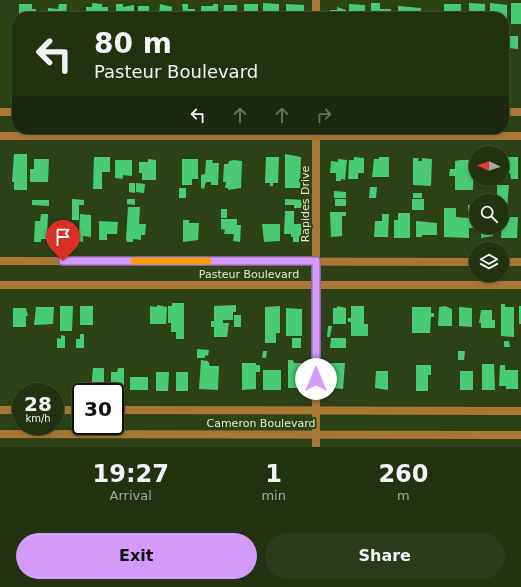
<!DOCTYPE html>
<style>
body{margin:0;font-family:"DejaVu Sans",sans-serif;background:#2a3a1a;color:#f1f3f6;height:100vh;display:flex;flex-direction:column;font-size:15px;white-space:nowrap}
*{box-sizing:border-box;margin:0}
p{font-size:13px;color:#a2aa9f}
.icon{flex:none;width:22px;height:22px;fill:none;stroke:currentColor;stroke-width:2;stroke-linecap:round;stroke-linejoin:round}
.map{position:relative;height:447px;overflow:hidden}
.side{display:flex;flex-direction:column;background:#223211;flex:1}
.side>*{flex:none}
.hud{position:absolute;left:12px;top:12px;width:497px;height:122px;border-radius:16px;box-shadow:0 2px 6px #0003,0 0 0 1px #3f4d31;background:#223211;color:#f1f3f6;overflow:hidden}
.needle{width:26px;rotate:274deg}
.tools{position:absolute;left:469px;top:146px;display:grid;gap:8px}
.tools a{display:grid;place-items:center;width:40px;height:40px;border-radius:50%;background:#223211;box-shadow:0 2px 6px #0003,0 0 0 1px #3f4d31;font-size:20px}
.speed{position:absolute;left:12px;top:383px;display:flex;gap:8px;font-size:20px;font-weight:700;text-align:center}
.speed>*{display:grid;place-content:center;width:52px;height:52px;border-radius:50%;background:#223211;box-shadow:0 2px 6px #0003,0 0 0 1px #3f4d31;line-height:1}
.speed small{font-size:10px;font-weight:400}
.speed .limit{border:2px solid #111;border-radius:6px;background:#fff;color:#111}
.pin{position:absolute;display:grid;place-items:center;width:34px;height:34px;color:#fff;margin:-41px -17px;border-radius:50% 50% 50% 0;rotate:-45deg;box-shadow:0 0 4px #0007}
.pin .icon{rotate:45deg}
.me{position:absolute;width:44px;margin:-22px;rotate:0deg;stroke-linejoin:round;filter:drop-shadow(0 0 3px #0008)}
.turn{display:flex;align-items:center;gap:14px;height:84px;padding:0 16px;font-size:18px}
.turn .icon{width:52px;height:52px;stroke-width:2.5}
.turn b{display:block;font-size:28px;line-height:34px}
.lanes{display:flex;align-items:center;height:38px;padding:0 16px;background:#0003;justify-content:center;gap:20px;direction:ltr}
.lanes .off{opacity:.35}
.eta{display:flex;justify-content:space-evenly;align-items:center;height:68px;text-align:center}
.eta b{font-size:24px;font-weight:700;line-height:28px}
.action{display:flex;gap:8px;margin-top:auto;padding:8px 16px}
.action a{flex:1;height:46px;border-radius:24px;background:#d59bfa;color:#111;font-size:16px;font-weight:700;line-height:46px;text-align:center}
.action a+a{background:#2a3a1a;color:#f1f3f6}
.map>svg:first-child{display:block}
</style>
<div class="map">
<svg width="521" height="447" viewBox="0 0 521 447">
<rect width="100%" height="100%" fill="#2d4317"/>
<g fill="#49ca75">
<polygon points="92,3 102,4 102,7 108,7 108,17 86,17 86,7 92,7"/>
<polygon points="263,3 279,4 279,17 263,17"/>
<polygon points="371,3 380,3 380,9 391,9 391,17 371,17"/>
<polygon points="469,3 485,4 485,17 469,17"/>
<polygon points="490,3 507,5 507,34 504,34 504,17 490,17"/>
<rect x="511" y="3" width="10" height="21"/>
<polygon points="19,4 32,4 32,9 36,9 36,17 19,17"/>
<polygon points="59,4 67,4 66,17 48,17 48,8 58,9"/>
<polygon points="116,4 123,4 123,7 134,5 134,17 116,17"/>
<polygon points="160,4 172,7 171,17 159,17"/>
<polygon points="182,4 188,4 188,9 195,9 195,17 184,17"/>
<polygon points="213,4 218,4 218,17 201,17 201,6 213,6"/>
<polygon points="244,4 258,4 258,14 261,14 261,17 244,17"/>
<polygon points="286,4 304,5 304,17 286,16"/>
<polygon points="349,4 365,5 365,17 349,17"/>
<rect x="444" y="4" width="17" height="13"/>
<polygon points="224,5 237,5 237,17 223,17"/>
<polygon points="138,6 149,6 149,12 156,12 156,17 138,17"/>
<polygon points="398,6 421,8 421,17 398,17"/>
<polygon points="337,7 346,10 346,17 332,17 329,15 330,10 337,10"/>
<rect x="12" y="22" width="5" height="14"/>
<polygon points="508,36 518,36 518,49 508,48"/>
<polygon points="11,53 17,53 17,89 12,89 14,64 11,64"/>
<polygon points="14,154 27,154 27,190 14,190 14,182 12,182"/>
<polygon points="285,154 301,157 300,188 285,188"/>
<polygon points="94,157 110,157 110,172 102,172 102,189 93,189"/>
<polygon points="266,157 279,157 278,183 273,183 273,186 270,186 270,183 265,183"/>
<polygon points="354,157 364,158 364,173 358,173 358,179 348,179 349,160 354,160"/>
<polygon points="379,157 389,157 389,177 372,177 374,159 379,159"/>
<polygon points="502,157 518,157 518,179 511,179 510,173 507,173 507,178 502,178"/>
<polygon points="413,158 419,158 418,161 422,161 422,158 432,159 431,186 413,185"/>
<polygon points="34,159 49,159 48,182 30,182 30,169 34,169"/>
<polygon points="148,159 156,160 156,180 142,180 142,173 139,173 139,162 148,162"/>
<polygon points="182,159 198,159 198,179 192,179 192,185 182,185"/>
<polygon points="338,159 347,160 345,180 341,179 341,181 336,181 336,173 330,173 331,161 338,162"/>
<polygon points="115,160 132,160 132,176 123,175 123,179 115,178"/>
<polygon points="206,160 213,160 212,163 219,163 218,185 211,185 211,182 206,182 204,189 201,188 201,175 205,174"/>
<polygon points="234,160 242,161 241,188 228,190 228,188 225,188 226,182 223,182 224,164 228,164 229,161"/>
<polygon points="460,160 474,160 473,190 455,190 455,176 449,176 450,169 455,169 455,161"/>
<polygon points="129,183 135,183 135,193 129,192"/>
<polygon points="136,183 145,184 144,193 136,192"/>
<polygon points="497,185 509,185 507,208 502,208 502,201 497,201"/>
<polygon points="370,187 377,187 376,198 369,198"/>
<rect x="179" y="188" width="7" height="10"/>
<polygon points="334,191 346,192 346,198 334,198"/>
<rect x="413" y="193" width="9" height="5"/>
<polygon points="72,199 84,200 84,205 79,205 79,220 72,220"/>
<polygon points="127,199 135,199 135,205 127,204"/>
<polygon points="285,199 306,200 306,208 294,208 294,205 285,205"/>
<rect x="335" y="199" width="11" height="7"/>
<rect x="412" y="199" width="12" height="11"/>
<rect x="476" y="199" width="9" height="2"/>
<polygon points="32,200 49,200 49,206 32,205"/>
<polygon points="468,205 474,205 474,228 469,228 469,238 444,237 444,208 456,208 456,217 468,218"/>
<polygon points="128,207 140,207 139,224 146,224 145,235 141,235 141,240 133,239 133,242 127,242 126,239"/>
<rect x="221" y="209" width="6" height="9"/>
<polygon points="285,211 294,211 294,224 302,224 301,242 293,242 293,237 291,237 291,234 284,234"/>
<polygon points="330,212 346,212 346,216 342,216 342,236 331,237"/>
<polygon points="398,213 410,213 410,238 394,238 394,220 398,220"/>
<polygon points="41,214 48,214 47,239 41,239 41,242 34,242 35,221 40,221"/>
<polygon points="80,214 91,215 91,237 83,236 83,242 76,241 76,236 79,236"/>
<polygon points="382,214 389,214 388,237 374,237 375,221 382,221"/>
<polygon points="502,217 518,217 517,238 501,238"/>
<polygon points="221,219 237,219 237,225 241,225 240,242 233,241 234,234 224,234 225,230 221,229"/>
<polygon points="183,220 189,220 189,223 199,223 198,240 183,242"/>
<polygon points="99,221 118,222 117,234 107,234 107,240 99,240"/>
<polygon points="416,221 437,223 437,235 422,235 422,237 416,237"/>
<polygon points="53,224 68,224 68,241 53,242"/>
<polygon points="262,224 280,224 280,241 264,242"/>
<polygon points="481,227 493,227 493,236 481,238"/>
<polygon points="172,303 184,303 184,339 176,339 176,332 171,332 171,323 168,323 168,306 172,306"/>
<polygon points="501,304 505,304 505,307 514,307 514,337 501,336"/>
<polygon points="157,305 167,307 166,324 150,324 150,306 157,307"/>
<polygon points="236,305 236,312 233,312 233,320 223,320 223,323 229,323 227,337 214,337 214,327 211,327 211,321 214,321 214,306"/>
<polygon points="60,306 73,306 72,331 60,331"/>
<rect x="80" y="306" width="13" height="19"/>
<polygon points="280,306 280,333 276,333 276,343 265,343 265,307"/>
<polygon points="337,306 346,308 346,324 333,324 333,308 337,308"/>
<polygon points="351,306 364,306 364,324 368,324 368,336 351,336 351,322 348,322 348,318 351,318"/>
<polygon points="445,306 452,309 452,326 438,326 439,307"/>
<rect x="519" y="306" width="2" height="18"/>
<polygon points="36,307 54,307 53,324 34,325"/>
<polygon points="412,307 431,307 431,313 434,313 434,317 431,317 430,333 412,333"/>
<polygon points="459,307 472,308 472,327 459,326"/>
<polygon points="13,308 26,308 28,316 26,316 26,327 13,327"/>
<polygon points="286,308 302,309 302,336 286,336"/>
<polygon points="481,310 492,310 492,320 495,320 495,328 481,328 481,323 479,323"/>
<rect x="234" y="315" width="7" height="12"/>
<polygon points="328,326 332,326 330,337 327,337"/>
<polygon points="80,334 84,334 84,348 76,348 76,339 80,339"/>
<polygon points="61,335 65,336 65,348 57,348 57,338 61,339"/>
<rect x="292" y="338" width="9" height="10"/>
<polygon points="331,338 346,338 346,348 330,348"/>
<polygon points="504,341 509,341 510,347 504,347"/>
<polygon points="197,349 209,350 208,356 205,355 205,358 197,358"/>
<polygon points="263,351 267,351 266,358 262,358"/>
<polygon points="458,351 465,351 464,360 458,360"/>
<polygon points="201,360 208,361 210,366 219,366 218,390 199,389"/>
<polygon points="288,360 293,360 294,363 301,363 301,388 288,388"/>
<polygon points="242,363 256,363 256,365 260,365 260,372 256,372 256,389 242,390"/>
<polygon points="331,363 345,363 343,389 333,388 333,382 331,382"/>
<polygon points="482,364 494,364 495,390 482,390"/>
<polygon points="416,365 431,365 431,375 428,375 428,391 416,391"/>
<polygon points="500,365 505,365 505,370 518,370 518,389 506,389 506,386 499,386"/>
<polygon points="93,368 104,368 104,391 91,391"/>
<polygon points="118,368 124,368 124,391 111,391 111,372 117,372"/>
<rect x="263" y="370" width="18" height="20"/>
<polygon points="376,371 388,371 388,390 375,388"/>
<rect x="460" y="371" width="13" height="19"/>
<polygon points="156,372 169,372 168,391 156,391"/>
<rect x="176" y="372" width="12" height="19"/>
<rect x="130" y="377" width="18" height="13"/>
</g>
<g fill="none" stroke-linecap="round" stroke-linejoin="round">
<g stroke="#a97837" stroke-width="8">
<polyline points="316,17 316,0"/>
<polyline points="0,112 17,112"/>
<polyline points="504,112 521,112"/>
<polyline points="0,136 521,136"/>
<polyline points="0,261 476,262"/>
<polyline points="502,262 521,262"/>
<polyline points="0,285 521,285"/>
<polyline points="0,410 21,410"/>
<polyline points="55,410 81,410"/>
<polyline points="115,410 521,411"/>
<polyline points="0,434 521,435"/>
<polyline points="316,447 316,129"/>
</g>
</g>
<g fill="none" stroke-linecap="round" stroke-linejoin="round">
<defs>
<polyline id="route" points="63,261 316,261 316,379"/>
</defs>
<use href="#route" stroke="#8a65a2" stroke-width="10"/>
<use href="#route" stroke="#d59bfa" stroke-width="7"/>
<polyline stroke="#f59e0b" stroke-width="7" points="134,261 208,261"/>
</g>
<g text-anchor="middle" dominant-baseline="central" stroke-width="4" stroke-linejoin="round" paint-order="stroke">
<g font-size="11" fill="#ddebd2" stroke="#2d4317">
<text transform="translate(305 204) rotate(-90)">Rapides Drive</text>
<text x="249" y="274">Pasteur Boulevard</text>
<text x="261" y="423">Cameron Boulevard</text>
</g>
</g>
</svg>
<div class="tools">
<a><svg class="needle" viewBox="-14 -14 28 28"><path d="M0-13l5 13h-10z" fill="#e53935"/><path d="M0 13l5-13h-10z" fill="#a2aa9f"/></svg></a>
<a><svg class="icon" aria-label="search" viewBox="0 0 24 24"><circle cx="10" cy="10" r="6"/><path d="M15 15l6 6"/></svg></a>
<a><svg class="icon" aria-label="layers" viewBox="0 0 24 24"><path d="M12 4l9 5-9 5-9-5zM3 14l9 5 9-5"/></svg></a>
</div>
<div class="speed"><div>28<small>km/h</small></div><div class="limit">30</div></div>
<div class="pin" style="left:63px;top:261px;background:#d93025"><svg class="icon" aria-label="arrive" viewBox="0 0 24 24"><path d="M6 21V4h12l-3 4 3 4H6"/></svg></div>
<svg class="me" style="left:316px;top:379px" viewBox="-20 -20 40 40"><circle r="19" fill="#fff"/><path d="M0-13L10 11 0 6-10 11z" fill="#d59bfa"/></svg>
<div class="hud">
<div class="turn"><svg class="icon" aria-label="left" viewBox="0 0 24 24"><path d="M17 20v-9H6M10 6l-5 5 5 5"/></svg><div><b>80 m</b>Pasteur Boulevard</div></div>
<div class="lanes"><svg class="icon" aria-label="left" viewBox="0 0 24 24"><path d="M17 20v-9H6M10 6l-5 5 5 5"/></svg><svg class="icon off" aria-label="ahead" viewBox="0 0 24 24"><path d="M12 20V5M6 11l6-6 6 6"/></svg><svg class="icon off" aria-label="ahead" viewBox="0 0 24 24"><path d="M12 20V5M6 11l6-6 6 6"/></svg><svg class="icon off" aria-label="right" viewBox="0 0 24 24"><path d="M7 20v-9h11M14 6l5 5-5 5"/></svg></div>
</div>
</div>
<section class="side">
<div class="eta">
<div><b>19:27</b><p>Arrival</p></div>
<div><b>1</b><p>min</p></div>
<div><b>260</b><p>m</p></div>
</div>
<div class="action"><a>Exit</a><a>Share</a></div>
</section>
